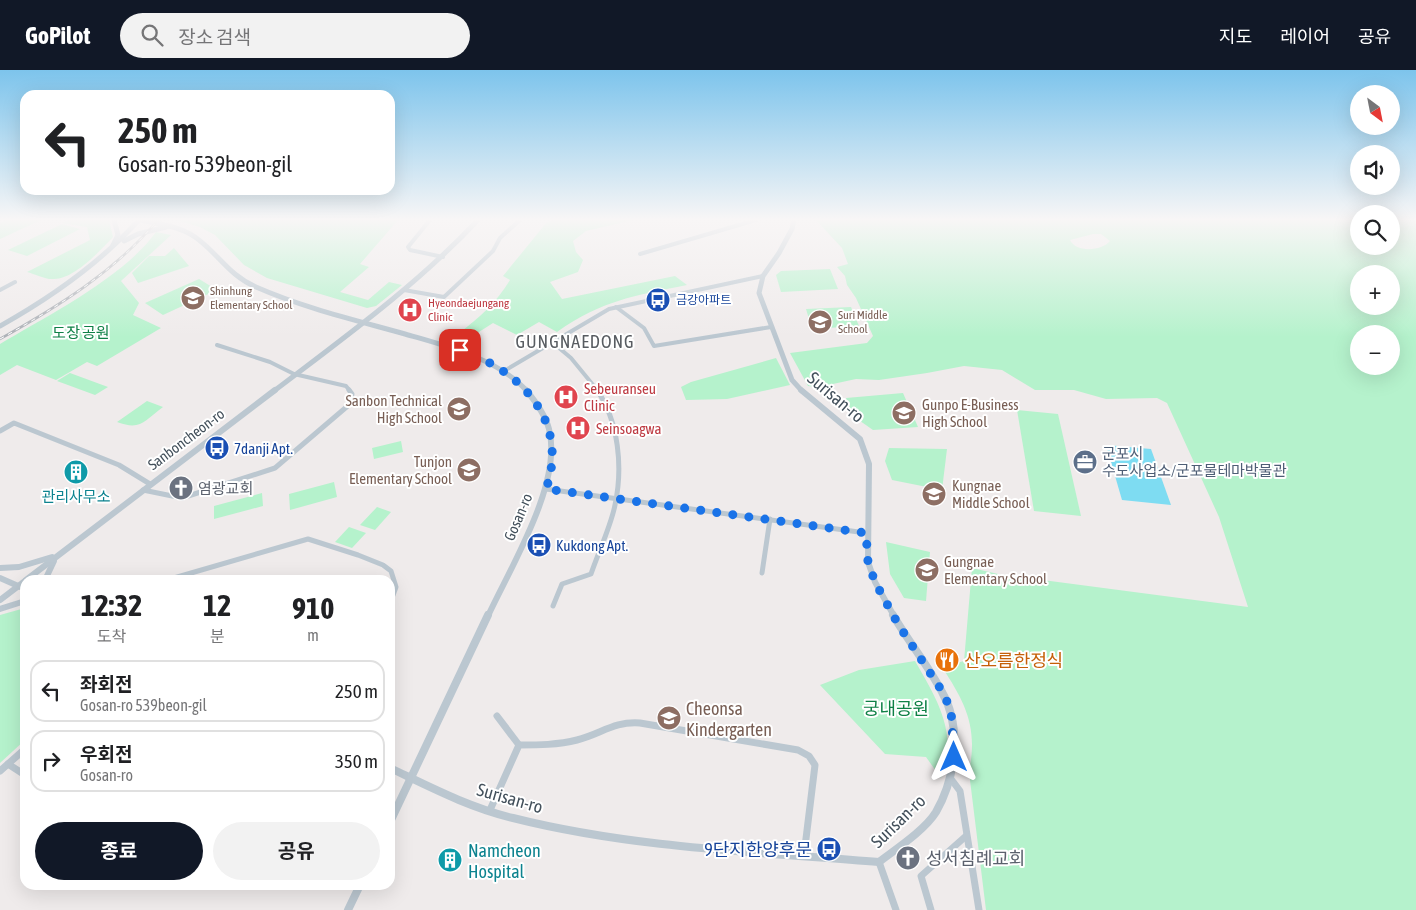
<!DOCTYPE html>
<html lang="ko">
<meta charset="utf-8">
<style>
body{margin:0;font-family:"Asap Condensed","Noto Sans KR",sans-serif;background:#f2f2f2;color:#202124;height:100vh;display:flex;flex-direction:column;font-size:19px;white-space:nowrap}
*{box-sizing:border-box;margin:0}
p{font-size:16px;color:#757577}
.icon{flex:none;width:28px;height:28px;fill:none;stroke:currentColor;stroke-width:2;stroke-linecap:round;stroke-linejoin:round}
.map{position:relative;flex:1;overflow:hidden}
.details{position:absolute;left:20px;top:505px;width:375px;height:315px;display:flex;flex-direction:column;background:#fff;border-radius:15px;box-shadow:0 5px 20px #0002}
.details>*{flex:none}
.banner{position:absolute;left:20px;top:20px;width:375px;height:105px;border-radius:15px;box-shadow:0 5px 20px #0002;background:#fff;color:#202124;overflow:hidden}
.needle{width:32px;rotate:148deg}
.fabs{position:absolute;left:1350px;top:15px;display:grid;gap:10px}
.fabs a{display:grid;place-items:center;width:50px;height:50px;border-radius:50%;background:#fff;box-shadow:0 5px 20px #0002;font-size:25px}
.pin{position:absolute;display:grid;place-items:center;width:42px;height:42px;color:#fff;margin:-21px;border-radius:10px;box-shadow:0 2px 8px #0006}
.me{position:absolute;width:55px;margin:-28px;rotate:0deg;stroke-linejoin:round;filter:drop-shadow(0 0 4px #0008)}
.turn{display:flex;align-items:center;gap:18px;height:105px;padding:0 15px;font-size:22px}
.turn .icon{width:65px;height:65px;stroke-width:2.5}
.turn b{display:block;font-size:35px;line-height:42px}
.eta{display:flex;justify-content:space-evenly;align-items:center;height:85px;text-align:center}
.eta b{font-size:30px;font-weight:700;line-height:35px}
.button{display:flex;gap:10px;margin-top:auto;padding:10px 15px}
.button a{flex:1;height:58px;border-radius:30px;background:#111827;color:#fff;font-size:20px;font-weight:700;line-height:58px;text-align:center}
.button a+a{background:#f2f2f2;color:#202124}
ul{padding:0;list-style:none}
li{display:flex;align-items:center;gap:15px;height:62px;margin:0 10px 8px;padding:0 5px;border:2px solid #e0e0e0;border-radius:15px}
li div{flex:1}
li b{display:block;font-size:19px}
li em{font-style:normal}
header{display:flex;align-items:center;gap:30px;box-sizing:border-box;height:70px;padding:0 25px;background:#111827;color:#fff}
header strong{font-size:24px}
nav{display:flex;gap:28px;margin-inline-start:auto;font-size:18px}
.search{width:350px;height:45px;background:#f2f2f2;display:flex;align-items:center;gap:12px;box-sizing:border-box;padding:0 18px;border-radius:28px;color:#757577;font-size:19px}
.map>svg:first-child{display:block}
</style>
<header>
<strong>GoPilot</strong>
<div class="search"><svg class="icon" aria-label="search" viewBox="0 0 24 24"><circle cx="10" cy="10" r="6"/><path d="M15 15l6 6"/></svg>장소 검색</div>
<nav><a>지도</a><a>레이어</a><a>공유</a></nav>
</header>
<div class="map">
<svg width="1416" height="840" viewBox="0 0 1416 840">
<rect width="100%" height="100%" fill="#efebeb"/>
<g fill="#b5f2cc" fill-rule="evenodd">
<polygon points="7,150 41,150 0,169 0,153"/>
<path d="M68,150h41l4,17c-13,14 -39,42 -59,42 -8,1 -19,-5 -27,-7l63,-32 -3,-13 -25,-4z"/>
<polygon points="176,150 398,150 360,194 369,197 340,222 368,230 389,212 402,215 376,236 367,238 267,208 244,195 215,165 200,157"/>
<path d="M555,150h78l-47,11 -13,10 3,11 7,8 -5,12 -28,10 12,17 113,-23 12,9c-53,11 -85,15 -130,47l-18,-10 -22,13 -24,-12 -25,16 -10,-5c21,-16 38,-31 52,-54l-7,-4 44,-54z"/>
<path d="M816,150h543v26h32v-26h25v690h-430l-17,-138c9,-45 -3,-68 -27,-105l22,-6 8,-93 26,6 250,33 -29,-90 -52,-114 -10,-5 -51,1 -32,-9h-39l-33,-20 -38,-4 -37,7 -48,7 -23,-1 -37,8 -11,-1 -18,-33 77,-10 6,-7 -17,-38 -9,-13 -2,-9 -8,-9 11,-3 -6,-16zM1093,164h8l9,7c-8,10 -34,12 -40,-1zM1359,204h32v32h-32zM1359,264h32v32h-32z"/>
<polygon points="62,154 80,159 27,186 8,180"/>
<path d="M156,162l15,3 -50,46 18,22 -6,12 28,13 -64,38 -10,-4 -31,18 -39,-15 -17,10v-31c47,-28 124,-67 156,-112z"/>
<polygon points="174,178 189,196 138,213 132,203 149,186 165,186"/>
<polygon points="830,199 838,219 781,222 776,205 781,201"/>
<polygon points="199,209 217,220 163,245 145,233"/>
<polygon points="851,237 859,256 812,259 806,239"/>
<polygon points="776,288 790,315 727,329 686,330 681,317 691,312"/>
<polygon points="70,303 108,317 95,325 57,311"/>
<polygon points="903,323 918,357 873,360 853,346 846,328"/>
<path d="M147,331l16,6c-19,14 -22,24 -46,15z"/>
<polygon points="1017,340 1058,344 1081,446 1034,441"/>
<polygon points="401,371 403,382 374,389 372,378"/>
<polygon points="889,378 947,379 942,420 892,410 885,391"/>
<polygon points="334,412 337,427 290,440 289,424"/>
<polygon points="262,423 263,436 214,449 214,436"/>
<polygon points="377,437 391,442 375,460 360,455"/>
<polygon points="349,457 366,463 352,478 335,472"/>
<polygon points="886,472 930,482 926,531 904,528 890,504"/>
<polygon points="25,538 25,670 0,693 0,545"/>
<path d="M915,591c16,28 34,56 33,90 -1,9 -5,18 -7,27l-15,-21 -41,-3 -65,-69 39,-15z"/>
</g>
<polygon fill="#7edcf2" points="1106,375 1151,379 1171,435 1122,430"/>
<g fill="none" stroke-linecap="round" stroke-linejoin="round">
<g stroke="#bbc7d0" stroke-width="4">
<polyline points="430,150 408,177 410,180 443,187"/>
<polyline points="640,184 756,150"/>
<polyline points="0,220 15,212"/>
<polyline points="404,220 444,227 493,181 500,168 520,150"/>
<polyline points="616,237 644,258 654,276 771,257"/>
<polyline points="552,272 571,288 598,321"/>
<polyline points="217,275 270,292 294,304 346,316 350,321"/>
<polyline points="504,301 609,239 763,206"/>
</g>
<g stroke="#bbc7d0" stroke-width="5">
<polyline points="0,361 14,353 119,395 150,414"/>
<polyline points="546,419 866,463"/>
<polyline points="143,420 182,428 275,398 350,334 352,324 349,320"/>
<polyline points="762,503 770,449"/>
<polyline points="167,510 308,469 358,485 383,495 391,501 396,517 390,533"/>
<path d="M553,536l9,-22 29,-10c7,-21 20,-48 24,-69 8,-37 4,-83 -18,-115"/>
</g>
<g stroke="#bbc7d0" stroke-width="7">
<polyline points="497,646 519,675"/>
<polyline points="8,694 25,705"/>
<polyline points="0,701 25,679"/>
<polyline points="951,709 960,721 979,840"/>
<path d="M490,740l29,-65c19,0 39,0 58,-5 24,-6 37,-19 63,-17l158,27 11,6 6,9 -11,90"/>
<polyline points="879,792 896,840"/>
<polyline points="931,840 921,806 966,766"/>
</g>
<g stroke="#bbc7d0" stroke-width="5">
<path d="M141,150c18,4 38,6 54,17 23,16 33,38 61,50 48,21 99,33 149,47 41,12 92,24 122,57"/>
<polyline points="794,150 792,159 779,183 763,206 759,223 792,310 802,321"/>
<polyline points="124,171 138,164 166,157"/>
<polyline points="113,175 118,165 114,150"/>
<path d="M0,256c52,-29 99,-62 139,-106"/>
<path d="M274,321c71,-54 143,-106 204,-171"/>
</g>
<g stroke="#bbc7d0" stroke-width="6">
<polyline points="801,320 860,369 869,394 868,492 875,512 894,546"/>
<polyline points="0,498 19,497 52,487"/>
<polyline points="0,508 25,519"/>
<polyline points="26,510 275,320"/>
<polyline points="45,510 54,491"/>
<polyline points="0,530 25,511"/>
<polyline points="0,539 25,531"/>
<path d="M488,546c22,-48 75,-133 61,-187 -4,-15 -13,-27 -23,-39"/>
</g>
<g stroke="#bbc7d0" stroke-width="8">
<path d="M390,698c40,19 80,40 123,50 119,30 244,34 366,44 17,-13 46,-32 57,-50 20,-35 26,-85 6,-120 -14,-27 -34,-51 -49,-77"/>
<polyline points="390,752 488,545"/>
<polyline points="348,840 360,815"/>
</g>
<defs>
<path id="rail" d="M0,269c59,-33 114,-67 158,-119"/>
</defs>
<use href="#rail" stroke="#adb1b7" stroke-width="2.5"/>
<use href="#rail" stroke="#fff" stroke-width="1" stroke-dasharray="4.5" stroke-linecap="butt"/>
</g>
<linearGradient id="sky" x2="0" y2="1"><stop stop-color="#7dc4ec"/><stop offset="0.56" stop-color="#f8f6f6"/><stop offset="1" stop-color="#f8f6f6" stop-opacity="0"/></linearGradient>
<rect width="1416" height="267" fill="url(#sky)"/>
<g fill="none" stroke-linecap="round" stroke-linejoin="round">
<path stroke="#1a73e8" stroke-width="9" stroke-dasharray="0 16.2" d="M460,280c61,20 110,72 86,139l320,44 2,29 7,20 23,42 44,67 9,19 3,47"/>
</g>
<defs>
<symbol id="school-disc" viewBox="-11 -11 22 22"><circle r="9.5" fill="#8d6e63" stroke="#fff"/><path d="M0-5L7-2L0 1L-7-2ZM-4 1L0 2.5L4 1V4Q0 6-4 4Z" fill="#fff"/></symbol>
<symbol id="bus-disc" viewBox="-11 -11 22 22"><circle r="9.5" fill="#1a4fb4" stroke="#fff"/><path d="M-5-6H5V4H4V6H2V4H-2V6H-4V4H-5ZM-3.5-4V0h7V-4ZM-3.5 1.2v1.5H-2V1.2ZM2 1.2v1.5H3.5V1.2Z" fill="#fff"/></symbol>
<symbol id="hospital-disc" viewBox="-11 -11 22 22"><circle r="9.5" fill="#e0444e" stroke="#fff"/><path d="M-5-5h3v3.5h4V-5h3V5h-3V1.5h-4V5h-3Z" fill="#fff"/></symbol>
<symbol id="office-disc" viewBox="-11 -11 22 22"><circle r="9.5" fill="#5c6f8a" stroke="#fff"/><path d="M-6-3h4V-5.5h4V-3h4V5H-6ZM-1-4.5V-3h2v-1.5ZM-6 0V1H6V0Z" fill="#fff"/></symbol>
<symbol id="building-disc" viewBox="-11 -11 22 22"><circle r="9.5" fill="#0f9aa8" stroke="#fff"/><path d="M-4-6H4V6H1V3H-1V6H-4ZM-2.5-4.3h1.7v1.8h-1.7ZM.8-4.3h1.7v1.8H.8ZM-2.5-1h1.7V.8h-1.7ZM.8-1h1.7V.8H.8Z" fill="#fff"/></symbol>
<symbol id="church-disc" viewBox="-11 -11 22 22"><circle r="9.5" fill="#6b7280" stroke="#fff"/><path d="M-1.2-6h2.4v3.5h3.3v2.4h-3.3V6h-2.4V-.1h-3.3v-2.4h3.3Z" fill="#fff"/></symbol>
<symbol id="restaurant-disc" viewBox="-11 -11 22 22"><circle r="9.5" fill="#e8710a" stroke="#fff"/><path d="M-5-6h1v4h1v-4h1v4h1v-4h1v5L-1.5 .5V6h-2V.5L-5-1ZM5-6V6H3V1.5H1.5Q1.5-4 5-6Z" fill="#fff"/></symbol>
</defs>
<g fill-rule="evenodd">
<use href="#school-disc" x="179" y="214" width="28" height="28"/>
<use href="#bus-disc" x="644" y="216" width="28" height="28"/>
<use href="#hospital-disc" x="396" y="226" width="28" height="28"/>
<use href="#school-disc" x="806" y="238" width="28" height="28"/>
<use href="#hospital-disc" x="552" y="313" width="28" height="28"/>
<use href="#school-disc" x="445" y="325" width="28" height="28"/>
<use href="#school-disc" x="890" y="329" width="28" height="28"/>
<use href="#hospital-disc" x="564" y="344" width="28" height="28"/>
<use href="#bus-disc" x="203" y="364" width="28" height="28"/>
<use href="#office-disc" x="1071" y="378" width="28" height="28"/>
<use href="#school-disc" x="455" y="386" width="28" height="28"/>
<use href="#building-disc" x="62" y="388" width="28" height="28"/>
<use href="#church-disc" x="167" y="404" width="28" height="28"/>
<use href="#school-disc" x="920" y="410" width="28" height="28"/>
<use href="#bus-disc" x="525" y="461" width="28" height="28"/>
<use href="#school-disc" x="913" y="486" width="28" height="28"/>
<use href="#restaurant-disc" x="933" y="576" width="28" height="28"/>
<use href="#school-disc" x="655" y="634" width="28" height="28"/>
<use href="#bus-disc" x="815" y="765" width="28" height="28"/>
<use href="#church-disc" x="894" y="774" width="28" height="28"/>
<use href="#building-disc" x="436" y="776" width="28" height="28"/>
</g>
<g text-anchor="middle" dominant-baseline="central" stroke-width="4" stroke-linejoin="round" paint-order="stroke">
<g font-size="12" fill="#785e54" stroke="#fff" text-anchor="start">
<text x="210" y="221">Shinhung<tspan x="210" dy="14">Elementary School</tspan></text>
<text x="838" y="245">Suri Middle<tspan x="838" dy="14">School</tspan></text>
</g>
<g font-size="12" fill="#164399" stroke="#fff" text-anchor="start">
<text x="676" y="230">금강아파트</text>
</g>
<g font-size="12" fill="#be3a42" stroke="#fff" text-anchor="start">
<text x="428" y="233">Hyeondaejungang<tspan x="428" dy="14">Clinic</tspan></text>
</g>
<g font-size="15" fill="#0f8046" stroke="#fff">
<text x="81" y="262">도장 공원</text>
</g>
<g font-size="15" fill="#be3a42" stroke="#fff" text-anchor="start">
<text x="584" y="318">Sebeuranseu<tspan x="584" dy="17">Clinic</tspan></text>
<text x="596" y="358">Seinsoagwa</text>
</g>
<g font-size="15" fill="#785e54" stroke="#fff" text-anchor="start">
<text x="442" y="330" text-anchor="end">Sanbon Technical<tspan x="442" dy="17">High School</tspan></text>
<text x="922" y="334">Gunpo E-Business<tspan x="922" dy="17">High School</tspan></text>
<text x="452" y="391" text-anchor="end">Tunjon<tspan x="452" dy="17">Elementary School</tspan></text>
<text x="952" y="415">Kungnae<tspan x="952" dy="17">Middle School</tspan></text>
<text x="944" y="491">Gungnae<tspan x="944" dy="17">Elementary School</tspan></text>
</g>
<g font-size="15" fill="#43505b" stroke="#fff">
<text transform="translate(186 369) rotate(-37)">Sanboncheon-ro</text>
<text transform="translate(518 447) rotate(-67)">Gosan-ro</text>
</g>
<g font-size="15" fill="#164399" stroke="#fff" text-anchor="start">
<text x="234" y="378">7danji Apt.</text>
<text x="556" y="475">Kukdong Apt.</text>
</g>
<g font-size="15" fill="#4e5e75" stroke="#fff" text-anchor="start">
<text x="1102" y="383">군포시<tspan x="1102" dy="17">수도사업소/군포물테마박물관</tspan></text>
</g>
<g font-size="15" fill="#5b616d" stroke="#fff" text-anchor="start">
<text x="198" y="418">염광교회</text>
</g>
<g font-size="15" fill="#0d838f" stroke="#fff">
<text x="76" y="426">관리사무소</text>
</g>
<g font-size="18" letter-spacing="1" fill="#585c61" stroke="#fff">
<text x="575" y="271">GUNGNAEDONG</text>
</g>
<g font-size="18" fill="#43505b" stroke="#fff">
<text transform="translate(836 327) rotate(40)">Surisan-ro</text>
<text transform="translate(510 728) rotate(16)">Surisan-ro</text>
<text transform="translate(898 751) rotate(-44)">Surisan-ro</text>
</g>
<g font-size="18" fill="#c56008" stroke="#fff" text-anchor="start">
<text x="964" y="590">산오름한정식</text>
</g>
<g font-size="18" fill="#785e54" stroke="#fff" text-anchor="start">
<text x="686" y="638">Cheonsa<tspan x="686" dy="21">Kindergarten</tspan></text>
</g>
<g font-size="18" fill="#0f8046" stroke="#fff">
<text x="896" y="638">궁내공원</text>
</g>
<g font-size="18" fill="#164399" stroke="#fff" text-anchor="end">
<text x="812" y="779">9단지한양후문</text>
</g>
<g font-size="18" fill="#0d838f" stroke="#fff" text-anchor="start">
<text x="468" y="780">Namcheon<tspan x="468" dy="21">Hospital</tspan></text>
</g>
<g font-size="18" fill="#5b616d" stroke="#fff" text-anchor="start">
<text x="926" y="788">성서침례교회</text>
</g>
</g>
</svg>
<div class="fabs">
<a><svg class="needle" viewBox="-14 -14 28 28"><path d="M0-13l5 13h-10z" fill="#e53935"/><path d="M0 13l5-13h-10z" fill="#757577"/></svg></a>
<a><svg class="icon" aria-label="sound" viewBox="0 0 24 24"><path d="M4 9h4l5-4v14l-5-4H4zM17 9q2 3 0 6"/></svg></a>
<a><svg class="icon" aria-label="search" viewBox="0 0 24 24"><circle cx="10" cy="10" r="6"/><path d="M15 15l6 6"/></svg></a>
<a>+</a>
<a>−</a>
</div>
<div class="pin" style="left:460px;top:280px;background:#d93025"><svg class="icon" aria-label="arrive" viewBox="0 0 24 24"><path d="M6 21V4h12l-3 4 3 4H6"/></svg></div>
<svg class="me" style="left:954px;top:687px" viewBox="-20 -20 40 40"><path d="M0-17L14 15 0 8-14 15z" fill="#1a73e8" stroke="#fff" stroke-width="4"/></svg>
<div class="banner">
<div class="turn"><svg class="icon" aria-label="left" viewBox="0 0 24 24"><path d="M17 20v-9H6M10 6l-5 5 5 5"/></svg><div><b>250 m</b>Gosan-ro 539beon-gil</div></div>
</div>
<section class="details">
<div class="eta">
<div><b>12:32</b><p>도착</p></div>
<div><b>12</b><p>분</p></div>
<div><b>910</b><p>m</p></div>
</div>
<ul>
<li><svg class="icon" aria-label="left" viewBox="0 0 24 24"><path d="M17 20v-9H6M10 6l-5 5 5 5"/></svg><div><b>좌회전</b><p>Gosan-ro 539beon-gil</p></div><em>250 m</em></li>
<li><svg class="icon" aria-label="right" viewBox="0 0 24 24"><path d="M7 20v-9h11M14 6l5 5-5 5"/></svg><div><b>우회전</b><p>Gosan-ro</p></div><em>350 m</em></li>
</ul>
<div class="button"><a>종료</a><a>공유</a></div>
</section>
</div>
